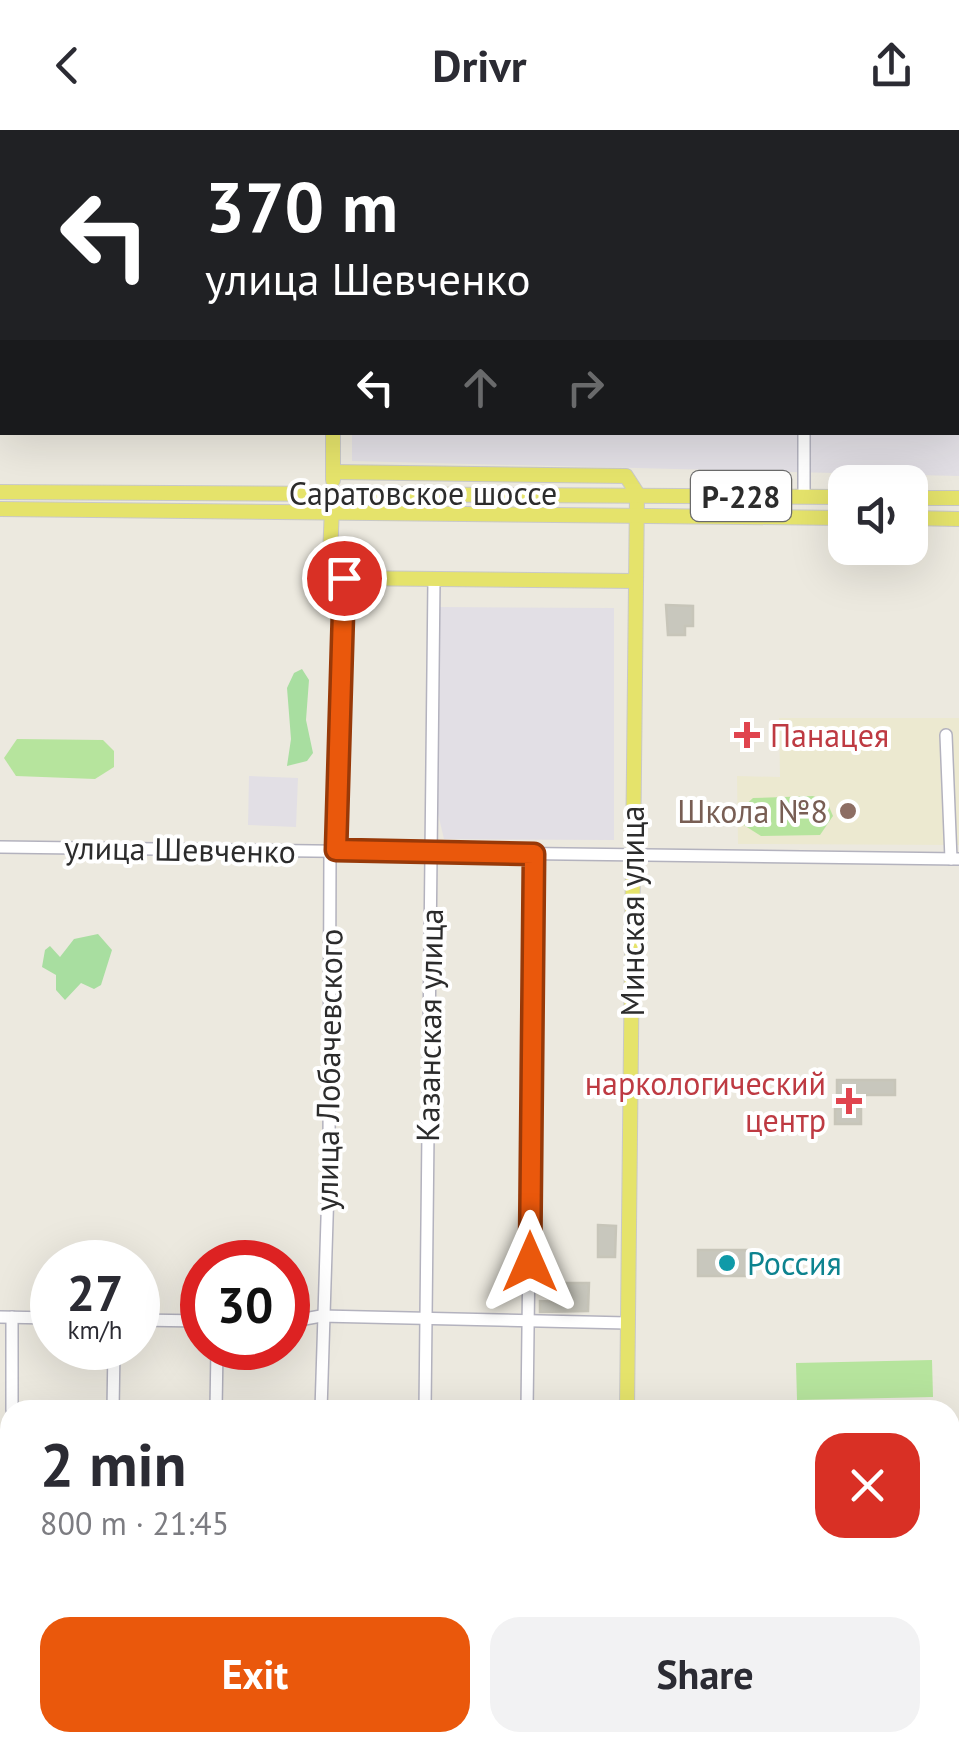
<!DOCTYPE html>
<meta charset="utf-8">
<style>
body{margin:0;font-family:"PT Sans",sans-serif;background:#f2f2f3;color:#2b2b33;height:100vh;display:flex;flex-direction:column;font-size:38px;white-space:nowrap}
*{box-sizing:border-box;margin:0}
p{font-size:32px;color:#7c7c81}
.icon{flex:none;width:55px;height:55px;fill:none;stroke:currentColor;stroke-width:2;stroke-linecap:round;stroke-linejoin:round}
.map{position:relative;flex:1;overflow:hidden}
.sheet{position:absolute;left:0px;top:1270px;width:960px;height:352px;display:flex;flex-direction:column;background:#fff;border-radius:30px 30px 0 0;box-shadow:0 10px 40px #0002}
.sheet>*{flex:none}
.banner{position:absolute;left:0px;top:0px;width:960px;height:305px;box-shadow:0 10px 40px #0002;background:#202124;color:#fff;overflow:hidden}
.fabs{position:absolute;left:828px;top:335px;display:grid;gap:20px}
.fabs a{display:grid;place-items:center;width:100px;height:100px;border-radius:20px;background:#fff;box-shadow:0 10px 40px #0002;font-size:50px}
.speed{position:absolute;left:30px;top:1110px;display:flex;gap:20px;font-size:50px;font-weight:700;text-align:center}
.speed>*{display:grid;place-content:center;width:130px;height:130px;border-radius:50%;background:#fff;box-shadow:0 10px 40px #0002;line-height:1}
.speed small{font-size:25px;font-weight:400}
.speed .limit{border:15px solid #d22;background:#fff;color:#111}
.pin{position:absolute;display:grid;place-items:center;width:85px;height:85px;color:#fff;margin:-42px;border:5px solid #fff;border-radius:50%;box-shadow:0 2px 10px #0007}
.me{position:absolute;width:110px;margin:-55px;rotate:0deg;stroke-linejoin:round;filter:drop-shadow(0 0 8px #0008)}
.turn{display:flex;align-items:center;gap:35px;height:210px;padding:0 40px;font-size:45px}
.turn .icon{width:130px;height:130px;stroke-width:2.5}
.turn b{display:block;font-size:70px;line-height:85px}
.lanes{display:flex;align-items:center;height:95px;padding:0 40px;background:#0003;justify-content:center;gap:50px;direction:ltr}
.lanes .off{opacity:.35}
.round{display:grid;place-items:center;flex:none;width:105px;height:105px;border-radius:30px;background:#f2f2f3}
.overview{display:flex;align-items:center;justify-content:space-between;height:170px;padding:0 40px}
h1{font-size:60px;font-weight:700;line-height:75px}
.cta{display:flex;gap:20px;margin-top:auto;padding:20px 40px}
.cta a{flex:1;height:115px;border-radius:30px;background:#ea580c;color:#fff;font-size:40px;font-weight:700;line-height:115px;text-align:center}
.cta a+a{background:#f2f2f3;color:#2b2b33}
header{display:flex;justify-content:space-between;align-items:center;height:130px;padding:0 40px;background:#fff;font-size:45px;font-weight:700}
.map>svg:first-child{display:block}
</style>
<header><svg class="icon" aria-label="back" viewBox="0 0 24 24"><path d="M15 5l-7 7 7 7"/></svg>Drivr<svg class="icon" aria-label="share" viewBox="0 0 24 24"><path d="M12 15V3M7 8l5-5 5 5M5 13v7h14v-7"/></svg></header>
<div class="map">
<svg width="959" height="1621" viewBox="0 0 959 1621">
<rect width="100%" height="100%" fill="#ece9df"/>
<g fill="#e2dfe5">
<polygon points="357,0 959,0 959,346 352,331 352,302 958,302 958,2"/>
<polygon points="438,477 614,478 614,710 444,709 438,684"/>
<polygon points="249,646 298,648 296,697 248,695"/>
</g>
<polygon fill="#ece9d0" points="779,588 959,588 959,715 738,714 737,646 780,647"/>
<g fill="#a8dea0">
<polygon points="302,539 309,550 306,590 313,623 307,631 287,636 291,609 287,558 294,543"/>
<polygon points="98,804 112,820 101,855 94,859 81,853 65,870 56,860 56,845 42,837 45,820 50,816 60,827 74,809"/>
</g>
<g fill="#b6e49d">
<polygon points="17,609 103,610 114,621 114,637 95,649 16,646 4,628"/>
<polygon points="813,666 827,672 833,686 820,705 761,706 742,694 742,678 753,668"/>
<polygon points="932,1230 933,1267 797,1270 796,1233"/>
</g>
<g fill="#c8c7bd" stroke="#c7c5b9" stroke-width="2.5">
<polygon points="666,475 693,476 693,496 685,496 685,505 668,505"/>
<polygon points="837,950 895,950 895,965 853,965 853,979 861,979 861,994 835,994 835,979 845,979 845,964 837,964"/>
<polygon points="598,1095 616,1096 615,1127 598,1127"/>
<polygon points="698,1120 756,1120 755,1146 698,1146"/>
<polygon points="565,1153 589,1153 588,1181 540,1182 540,1171 564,1172"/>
</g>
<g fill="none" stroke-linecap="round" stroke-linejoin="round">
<defs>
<g id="minor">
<polyline points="810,2 810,0"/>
<polyline points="804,367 804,302"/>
<polyline points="946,605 951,729"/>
<polyline points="0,717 959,729"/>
<polyline points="336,721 344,448"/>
<polyline points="0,1187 52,1188"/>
<polyline points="138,1190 202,1191"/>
<polyline points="288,1192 321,1186 627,1193"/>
<polyline points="12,1280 12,1187"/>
<polyline points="113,1280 114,1218"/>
<polyline points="216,1280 217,1218"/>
<polyline points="321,1280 329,1026 330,721"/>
<polyline points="425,1280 434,449"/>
<polyline points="527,1280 534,723"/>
<polyline points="0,1464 10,1464"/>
<polyline points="8,1621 10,1502"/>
<polyline points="111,1621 111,1612"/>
<polyline points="212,1621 212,1612"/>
<polyline points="319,1621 319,1612"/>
<polyline points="420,1621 420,1612"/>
<polyline points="523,1621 523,1612"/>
</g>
<g id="major">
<polyline points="338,2 338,0"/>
<polyline points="333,342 626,346 637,363 627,1280"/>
<polyline points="333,350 333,302"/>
<polyline points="0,362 845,367"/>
<polyline points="910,368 959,368"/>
<polyline points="332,376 330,428 344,448 636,451"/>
<polyline points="0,379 845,388"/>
<polyline points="910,388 959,389"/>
<polyline points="623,1621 623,1612"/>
</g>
</defs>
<use href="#minor" stroke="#b3b2be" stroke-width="14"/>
<use href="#major" stroke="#c8c8c8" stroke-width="16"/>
<use href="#minor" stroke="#fff" stroke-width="11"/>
<use href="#major" stroke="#e5e36b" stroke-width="14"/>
</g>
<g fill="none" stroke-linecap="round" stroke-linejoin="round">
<defs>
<polyline id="route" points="344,448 336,720 534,724 530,1132"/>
</defs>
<use href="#route" stroke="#983908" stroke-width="25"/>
<use href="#route" stroke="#ea580c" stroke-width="18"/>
</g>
<g fill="#e0444e" stroke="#fff" stroke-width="4">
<path d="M742 590h10v10h10v10h-10v10h-10v-10h-10v-10h10z"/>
<path d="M844 956h10v10h10v10h-10v10h-10v-10h-10v-10h10z"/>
</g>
<circle fill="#8d6e63" stroke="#fff" stroke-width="4" cx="848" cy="681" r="10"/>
<circle fill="#0f9aa8" stroke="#fff" stroke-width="4" cx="727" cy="1133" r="10"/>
<g text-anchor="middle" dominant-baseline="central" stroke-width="8" stroke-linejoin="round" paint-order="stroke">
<rect fill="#fff" stroke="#6b6b6b" stroke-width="2.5" x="691" y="341" width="100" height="50" rx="8"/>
<g font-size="30" font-weight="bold" fill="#2c2c2c">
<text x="741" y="366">Р-228</text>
</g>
<g font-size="32" fill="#2c2c2c" stroke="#fff">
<text x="423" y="363">Саратовское шоссе</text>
<text transform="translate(180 719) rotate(1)">улица Шевченко</text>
<text transform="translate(632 781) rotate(-90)">Минская улица</text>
<text transform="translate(429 895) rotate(-89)">Казанская улица</text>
<text transform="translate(328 940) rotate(-89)">улица Лобачевского</text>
</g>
<g font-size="32" fill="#be3a42" stroke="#fff" text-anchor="start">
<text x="770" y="605">Панацея</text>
<text x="826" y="953" text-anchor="end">наркологический<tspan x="826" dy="37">центр</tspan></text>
</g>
<g font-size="32" fill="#785e54" stroke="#fff" text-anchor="end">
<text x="828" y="681">Школа №8</text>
</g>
<g font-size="32" fill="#0d838f" stroke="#fff" text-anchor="start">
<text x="747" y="1133">Россия</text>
</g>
</g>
</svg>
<div class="fabs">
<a><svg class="icon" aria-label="sound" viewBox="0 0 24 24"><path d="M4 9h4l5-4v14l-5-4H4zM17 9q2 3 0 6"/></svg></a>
</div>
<div class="speed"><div>27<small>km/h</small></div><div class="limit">30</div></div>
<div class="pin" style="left:344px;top:448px;background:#d93025"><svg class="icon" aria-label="arrive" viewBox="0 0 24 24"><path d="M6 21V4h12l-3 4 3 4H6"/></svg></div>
<svg class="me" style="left:530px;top:1132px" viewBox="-20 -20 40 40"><path d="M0-17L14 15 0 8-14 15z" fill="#ea580c" stroke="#fff" stroke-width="4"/></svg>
<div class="banner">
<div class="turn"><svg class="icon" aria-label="left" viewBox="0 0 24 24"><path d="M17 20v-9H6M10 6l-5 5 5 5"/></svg><div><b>370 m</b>улица Шевченко</div></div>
<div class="lanes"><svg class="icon" aria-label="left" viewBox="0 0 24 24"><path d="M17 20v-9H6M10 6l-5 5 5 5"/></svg><svg class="icon off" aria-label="ahead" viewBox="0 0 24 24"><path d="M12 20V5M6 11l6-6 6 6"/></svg><svg class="icon off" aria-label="right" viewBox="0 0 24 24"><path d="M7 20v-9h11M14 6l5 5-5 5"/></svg></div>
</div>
<section class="sheet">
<div class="overview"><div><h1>2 min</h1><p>800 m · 21:45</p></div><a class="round" style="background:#d93025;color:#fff"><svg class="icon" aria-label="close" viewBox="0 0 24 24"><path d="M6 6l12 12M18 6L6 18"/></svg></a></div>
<div class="cta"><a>Exit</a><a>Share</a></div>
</section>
</div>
